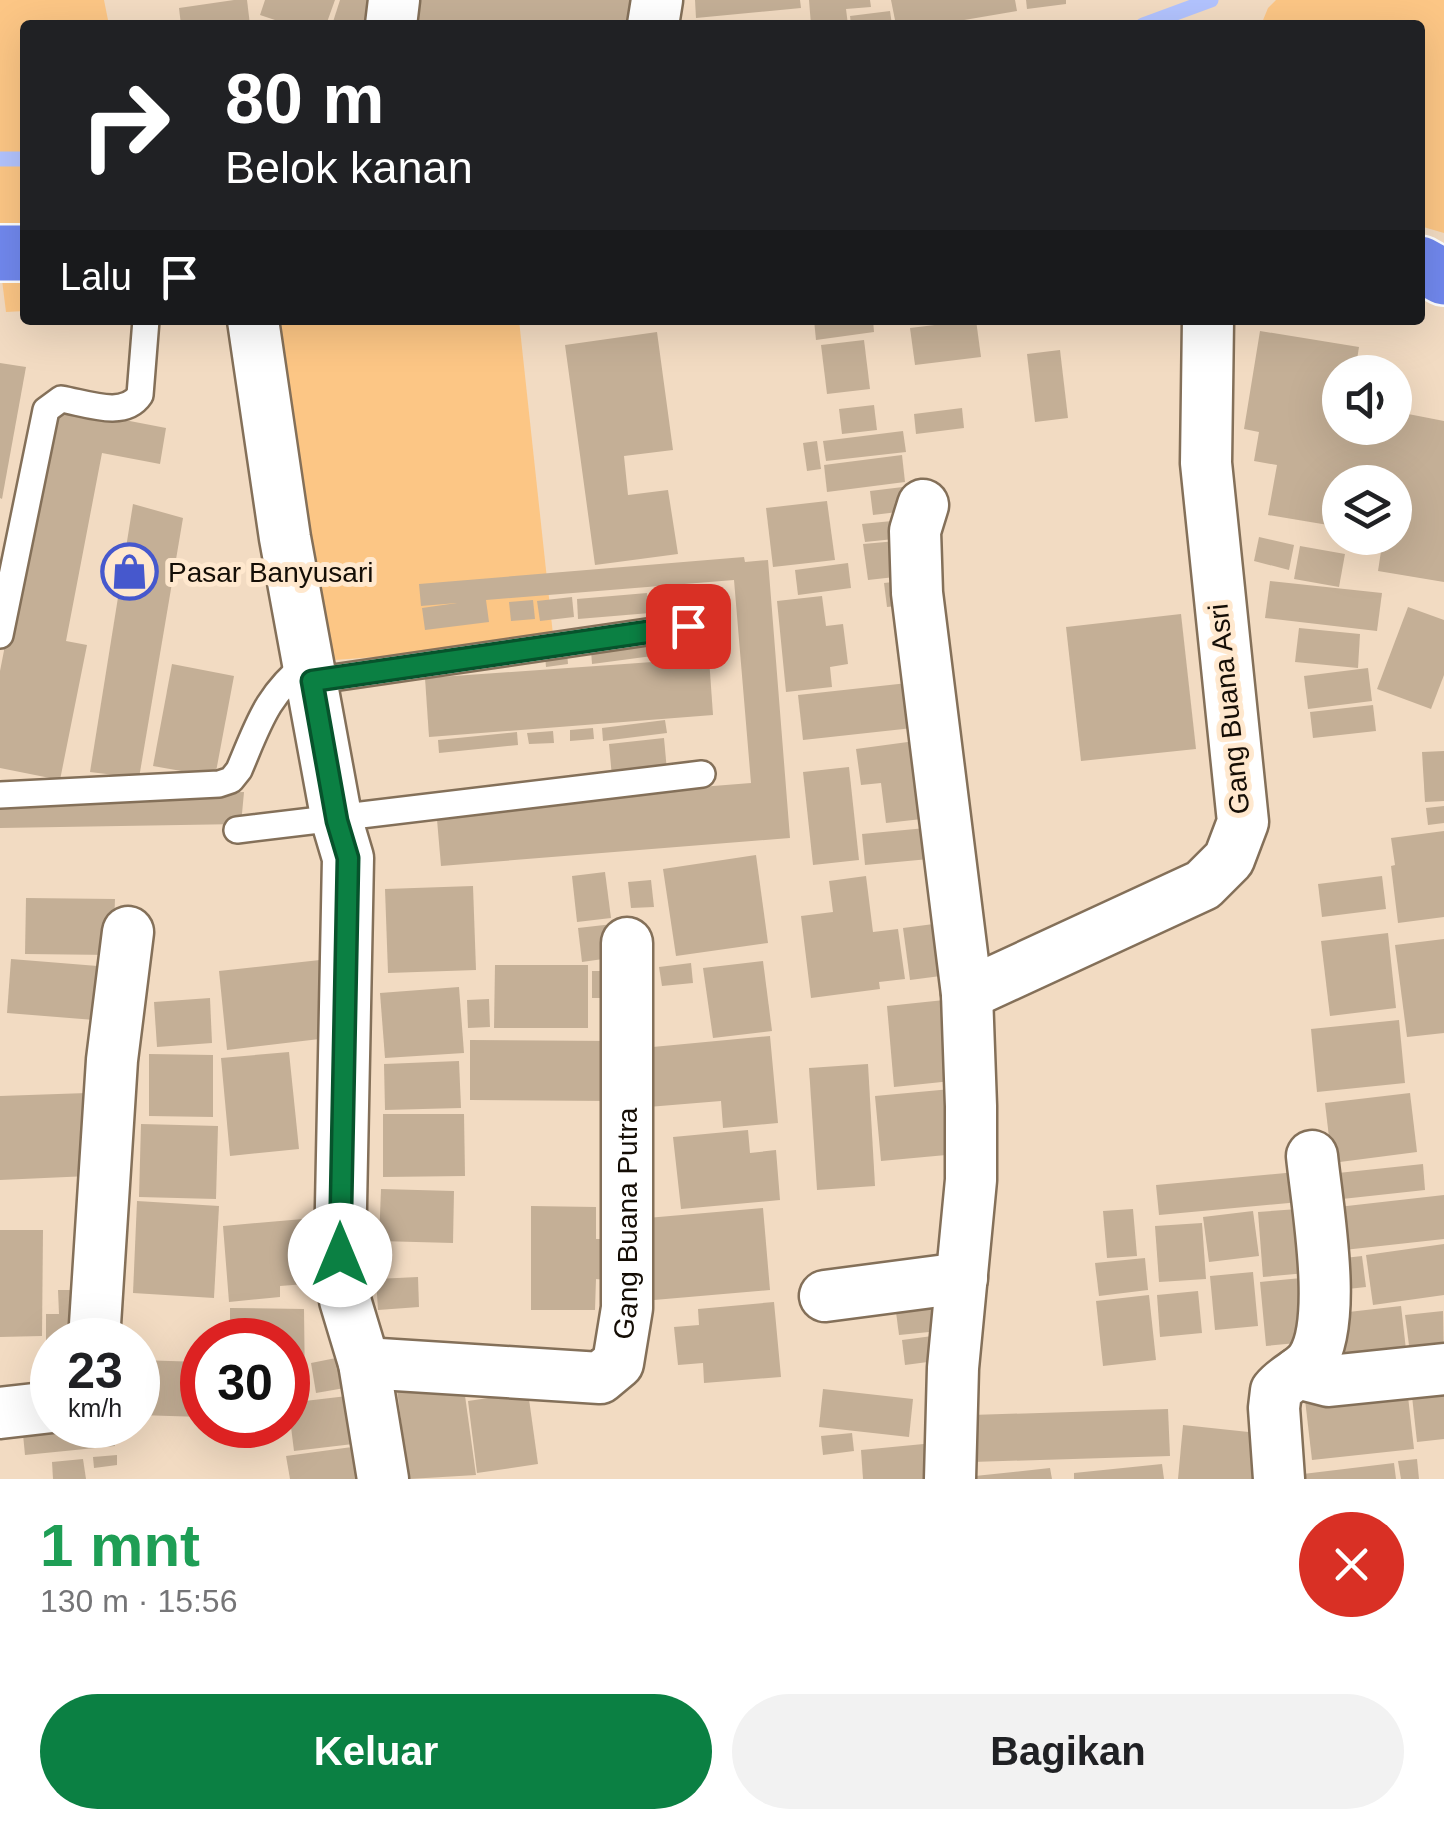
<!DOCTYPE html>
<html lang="id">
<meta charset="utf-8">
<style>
body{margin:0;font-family:Helvetica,sans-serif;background:#f2f2f2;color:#202124;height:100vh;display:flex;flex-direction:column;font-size:38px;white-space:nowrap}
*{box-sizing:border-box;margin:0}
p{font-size:32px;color:#757577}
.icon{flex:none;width:55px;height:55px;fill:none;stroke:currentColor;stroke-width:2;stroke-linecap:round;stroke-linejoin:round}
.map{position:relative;height:1479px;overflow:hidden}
.side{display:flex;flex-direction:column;background:#fff;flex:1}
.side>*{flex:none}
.top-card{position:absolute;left:20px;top:20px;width:1405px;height:305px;border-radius:10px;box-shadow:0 10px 40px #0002;background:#202124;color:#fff;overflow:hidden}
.tools{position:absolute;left:1322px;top:355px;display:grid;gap:20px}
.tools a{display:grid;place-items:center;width:90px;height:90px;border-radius:50%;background:#fff;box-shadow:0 10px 40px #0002;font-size:50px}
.speed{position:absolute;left:30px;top:1318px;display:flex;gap:20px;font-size:50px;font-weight:700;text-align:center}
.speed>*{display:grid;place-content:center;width:130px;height:130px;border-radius:50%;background:#fff;box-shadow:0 10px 40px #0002;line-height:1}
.speed small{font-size:25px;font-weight:400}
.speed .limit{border:15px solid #d22;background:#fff;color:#111}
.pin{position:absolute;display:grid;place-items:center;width:85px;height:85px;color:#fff;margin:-42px;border-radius:20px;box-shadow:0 5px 15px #0006}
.me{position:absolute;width:110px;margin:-55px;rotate:0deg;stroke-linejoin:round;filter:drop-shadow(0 0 8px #0008)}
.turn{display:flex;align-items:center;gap:35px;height:210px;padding:0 40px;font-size:45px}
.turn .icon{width:130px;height:130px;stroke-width:2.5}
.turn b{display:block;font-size:70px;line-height:85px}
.then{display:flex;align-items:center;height:95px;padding:0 40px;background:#0003;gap:20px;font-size:38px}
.round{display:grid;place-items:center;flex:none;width:105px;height:105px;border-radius:52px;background:#f2f2f2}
.summary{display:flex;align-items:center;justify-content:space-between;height:170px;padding:0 40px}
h1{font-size:60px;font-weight:700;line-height:75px;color:#1e9e55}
.action{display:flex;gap:20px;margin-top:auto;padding:20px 40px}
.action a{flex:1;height:115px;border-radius:60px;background:#0b8043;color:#fff;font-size:40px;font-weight:700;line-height:115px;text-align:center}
.action a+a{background:#f2f2f2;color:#202124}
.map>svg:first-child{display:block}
</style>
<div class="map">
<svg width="1444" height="1479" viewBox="0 0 1444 1479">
<rect width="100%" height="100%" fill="#f2dbc2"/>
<g fill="#fcc685">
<polygon points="0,0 104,0 109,25 25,25 25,311 6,312 0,264"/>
<polygon points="1276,0 1444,0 1444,233 1420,226 1420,25 1261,25 1268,8"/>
<polygon points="256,320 519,320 554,644 293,663"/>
</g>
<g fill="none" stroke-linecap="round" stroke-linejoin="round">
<g stroke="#b2c3fe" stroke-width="15">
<polyline points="1143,25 1211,0"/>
<polyline points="0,159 25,159"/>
</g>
</g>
<g fill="#c4af96">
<polygon points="234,0 247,0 250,25 181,25 179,8"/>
<polygon points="265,0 335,0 326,25 290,25 260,15"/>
<polygon points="340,0 376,0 373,25 332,25"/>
<polygon points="417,0 632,0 629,25 414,25"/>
<polygon points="695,0 800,0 801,8 696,18"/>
<polygon points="809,0 870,0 871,7 846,9 848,25 811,25"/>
<polygon points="891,0 1015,0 1017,11 935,25 896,25"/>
<polygon points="1026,0 1066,0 1066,4 1027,9"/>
<polygon points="890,11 892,25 851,25 850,16"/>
<polygon points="687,21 769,22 769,25 687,25"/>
<polygon points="814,320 873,320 874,332 816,340"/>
<polygon points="976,320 981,357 915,365 910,328"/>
<polygon points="1260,331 1359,347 1355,372 1340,372 1340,428 1395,428 1395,381 1409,383 1403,413 1444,421 1444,582 1378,571 1383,538 1395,538 1395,482 1340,482 1340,527 1268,515 1277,465 1254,461 1259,432 1244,429"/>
<polygon points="657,332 673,450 624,456 628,495 668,490 678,554 595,565 565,345"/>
<polygon points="864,340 870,389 827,394 821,345"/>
<polygon points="1060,350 1068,418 1035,422 1027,354"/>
<polygon points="0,363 26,367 2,499 0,498"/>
<polygon points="874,405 877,430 842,434 839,409"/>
<polygon points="52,406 166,428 160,464 102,453 66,641 87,645 60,780 0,768 0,671"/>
<polygon points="962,408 964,428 916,434 914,414"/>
<polygon points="903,431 906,452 826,461 823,441"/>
<polygon points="817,441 821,469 807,471 803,443"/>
<polygon points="902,455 905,482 827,492 824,465"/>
<polygon points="903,487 906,511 873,515 870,491"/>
<polygon points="827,501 835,560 773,567 766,508"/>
<polygon points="133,504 183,518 139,778 90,772"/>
<polygon points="892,521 894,539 865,542 862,524"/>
<polygon points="1259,537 1294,545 1289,570 1254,561"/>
<polygon points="908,540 913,575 868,580 863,544"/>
<polygon points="1300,546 1345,554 1339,587 1294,579"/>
<polygon points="744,557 745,562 768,560 790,838 441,866 436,808 751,783 734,580 486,600 489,622 425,630 422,608 457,603 421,606 419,584"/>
<polygon points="848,563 851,588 798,595 795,570"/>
<polygon points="911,580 914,604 887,607 884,583"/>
<polygon points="1270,581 1382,593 1377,631 1265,618"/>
<polygon points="720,589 722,602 681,607 680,594"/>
<polygon points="647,593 650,613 578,619 577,599"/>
<polygon points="822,596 826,626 843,624 848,664 830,667 832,687 786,692 777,601"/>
<polygon points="572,597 574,617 540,621 537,601"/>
<polygon points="533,600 535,619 511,621 509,602"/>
<polygon points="1408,607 1444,620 1444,675 1431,709 1377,689"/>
<polygon points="1181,614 1196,749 1081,761 1066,627"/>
<polygon points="1299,628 1360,634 1358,668 1295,662"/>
<polygon points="658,642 660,655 592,664 591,650"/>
<polygon points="567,653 568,664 546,667 545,656"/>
<polygon points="709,658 713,715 429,737 425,678"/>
<polygon points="172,664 234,676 215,777 153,766"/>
<polygon points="1368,668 1372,701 1308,709 1304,676"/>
<polygon points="926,681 931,726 803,740 798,695"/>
<polygon points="1373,705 1376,731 1313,738 1310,712"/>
<polygon points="665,720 667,733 603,741 602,728"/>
<polygon points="593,728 594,739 570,741 570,730"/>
<polygon points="553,731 554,743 529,744 527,733"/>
<polygon points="517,732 518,745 439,753 438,740"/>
<polygon points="664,738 667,771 612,777 609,744"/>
<polygon points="930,739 940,817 886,823 881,783 861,785 856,749"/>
<polygon points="1444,751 1444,801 1425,802 1422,752"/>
<polygon points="849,767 859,860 813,865 803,772"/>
<polygon points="244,792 241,824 0,828 0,800"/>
<polygon points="1444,806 1444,823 1428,825 1426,808"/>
<polygon points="926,828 929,859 865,865 862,834"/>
<polygon points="1444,831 1444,917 1398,923 1391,866 1395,865 1391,838"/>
<polygon points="756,855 768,943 676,956 663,869"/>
<polygon points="605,872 611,918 577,922 572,876"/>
<polygon points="866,876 873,932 898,929 905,979 879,982 880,989 811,998 801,916 833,912 829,881"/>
<polygon points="1382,876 1386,909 1322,917 1318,884"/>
<polygon points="651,880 654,907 631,908 628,882"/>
<polygon points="473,886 476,970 388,973 385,889"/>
<polygon points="26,898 115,899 113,955 25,954"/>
<polygon points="949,922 956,974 910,980 903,928"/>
<polygon points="613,924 617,957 582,962 578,928"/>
<polygon points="1388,933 1396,1008 1330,1016 1321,941"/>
<polygon points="1444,939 1444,1033 1407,1037 1395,945"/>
<polygon points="11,959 110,967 107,1021 7,1013"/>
<polygon points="320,960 328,1038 227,1050 219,971"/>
<polygon points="763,961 772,1031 713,1038 703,968"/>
<polygon points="691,963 693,983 662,986 659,967"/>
<polygon points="495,965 588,965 588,1028 494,1028"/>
<rect x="592" y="971" width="24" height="27"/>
<polygon points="459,987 464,1053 385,1058 380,993"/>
<polygon points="210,998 212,1043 157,1047 154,1002"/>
<polygon points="489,999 490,1027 468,1028 467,1000"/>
<polygon points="954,999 961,1080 894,1087 887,1006"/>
<polygon points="1399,1020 1405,1083 1317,1092 1311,1029"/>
<polygon points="770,1036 778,1123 723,1128 721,1101 648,1107 642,1048"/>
<polygon points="470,1040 612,1041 611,1101 470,1100"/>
<polygon points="289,1052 299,1149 230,1156 221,1058"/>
<polygon points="149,1054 213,1055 213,1117 149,1116"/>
<polygon points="459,1061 461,1108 385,1110 384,1064"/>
<polygon points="868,1064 875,1186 817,1190 809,1068"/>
<polygon points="962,1088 968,1153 881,1161 875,1096"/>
<polygon points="87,1093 89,1176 0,1180 0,1096"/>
<polygon points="1410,1093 1417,1152 1332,1163 1325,1103"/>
<polygon points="383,1114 464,1114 465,1176 383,1177"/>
<polygon points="141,1124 218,1126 216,1199 139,1197"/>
<polygon points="748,1130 750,1153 776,1150 780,1200 681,1209 673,1137"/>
<polygon points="1423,1164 1425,1190 1342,1199 1338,1173"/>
<polygon points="1296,1172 1300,1202 1159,1215 1156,1185"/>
<polygon points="381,1189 454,1191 453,1243 379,1241"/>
<polygon points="1444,1195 1444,1239 1344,1250 1338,1207"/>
<polygon points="137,1201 219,1206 214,1298 133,1293"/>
<polygon points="531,1206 596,1207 596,1239 608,1239 606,1280 596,1279 595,1310 531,1310"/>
<polygon points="763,1208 770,1290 654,1300 647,1218"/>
<polygon points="1312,1208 1318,1272 1263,1277 1258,1212"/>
<polygon points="1133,1209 1137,1256 1107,1258 1103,1211"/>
<polygon points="1253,1211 1259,1256 1209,1262 1203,1217"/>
<polygon points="326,1217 331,1282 280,1286 280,1297 229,1302 223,1226"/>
<polygon points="1202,1223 1206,1279 1159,1282 1155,1226"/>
<polygon points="0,1230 43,1230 42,1336 0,1337"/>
<polygon points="1444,1244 1444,1295 1373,1305 1366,1255"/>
<polygon points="1362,1256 1366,1287 1339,1290 1336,1259"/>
<polygon points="1145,1258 1148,1290 1099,1296 1095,1263"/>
<polygon points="1253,1272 1258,1326 1215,1330 1210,1276"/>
<polygon points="418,1277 419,1307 378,1310 376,1279"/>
<polygon points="1312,1277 1318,1341 1266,1346 1260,1282"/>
<polygon points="58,1290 91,1290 91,1340 52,1340 52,1345 46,1345 46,1314 59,1314"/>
<polygon points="1198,1291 1202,1333 1160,1337 1157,1295"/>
<polygon points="1149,1295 1156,1360 1103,1366 1096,1301"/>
<polygon points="774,1302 781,1377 704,1383 703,1363 678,1365 674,1327 699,1325 698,1309"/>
<polygon points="1401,1306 1408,1367 1338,1375 1331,1314"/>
<polygon points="936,1307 939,1331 899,1335 896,1312"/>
<polygon points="230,1308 304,1309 305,1391 288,1391 288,1340 230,1340"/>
<polygon points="1443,1311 1444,1365 1412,1368 1405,1315"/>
<polygon points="940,1335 943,1360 905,1365 902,1340"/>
<polygon points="356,1354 362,1385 316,1393 311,1363"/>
<polygon points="138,1360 202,1362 202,1417 138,1415"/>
<polygon points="462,1374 476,1475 409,1479 396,1383"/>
<polygon points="1444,1375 1444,1439 1417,1442 1410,1378"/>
<polygon points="1406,1379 1414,1449 1312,1460 1304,1391"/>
<polygon points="823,1389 913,1399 909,1437 819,1427"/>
<polygon points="528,1392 538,1464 477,1473 468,1401"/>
<polygon points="364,1394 370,1442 294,1451 288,1403"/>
<polygon points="1168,1409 1170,1456 972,1462 971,1415"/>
<polygon points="22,1424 112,1425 115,1446 25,1455"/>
<polygon points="1183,1425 1258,1433 1253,1479 1178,1479"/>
<polygon points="852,1433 854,1451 823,1455 821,1436"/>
<polygon points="934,1443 937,1479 863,1479 861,1450"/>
<polygon points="352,1447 357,1479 290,1479 286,1456"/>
<polygon points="117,1455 117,1465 94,1468 93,1457"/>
<polygon points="83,1459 86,1479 53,1479 52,1462"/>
<polygon points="1417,1459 1419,1479 1401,1479 1398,1461"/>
<polygon points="1394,1463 1396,1479 1303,1479 1303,1474"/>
<polygon points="1162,1464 1164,1479 1074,1479 1074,1473"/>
<polygon points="1050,1468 1052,1479 975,1479 975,1476"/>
</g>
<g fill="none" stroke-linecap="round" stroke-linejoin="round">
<defs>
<g id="lane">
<path d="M0,635l46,-225 15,-11c25,4 63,20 79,-4l6,-75"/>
<polyline points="312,681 688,626"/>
<path d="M0,795l219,-11 12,-4 8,-10c20,-47 27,-74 69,-108"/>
<polyline points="237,830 702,774"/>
</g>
<g id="street">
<polyline points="391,25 394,0"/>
<polyline points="653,25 657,0"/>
<polyline points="253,320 285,538 337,821 348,858 340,1255 345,1300 364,1363 383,1479"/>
<polyline points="923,505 915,531 917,593 967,994 971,1106 971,1180 953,1368 950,1479"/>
<polyline points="967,994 1203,885 1229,859 1243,822 1206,463 1208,320"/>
<polyline points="825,1296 962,1278"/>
<polyline points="94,1340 112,1060 128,932"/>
<path id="s1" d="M364,1363l236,15 18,-15 9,-55v-365"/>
<polyline points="1298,1373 1329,1381 1444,1369"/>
<polyline points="0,1413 52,1407"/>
<path d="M1279,1479l-5,-71 2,-17c10,-13 27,-18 36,-31 26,-41 5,-155 0,-204"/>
</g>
<g id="highway">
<polyline points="0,253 25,253"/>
<polyline points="1420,264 1444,277"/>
</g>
</defs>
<use href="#lane" stroke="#847059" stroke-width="30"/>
<use href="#street" stroke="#847059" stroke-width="55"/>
<use href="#highway" stroke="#fff" stroke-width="60"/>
<use href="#lane" stroke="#fff" stroke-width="25"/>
<use href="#street" stroke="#fff" stroke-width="50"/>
<use href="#highway" stroke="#7188ee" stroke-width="55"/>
</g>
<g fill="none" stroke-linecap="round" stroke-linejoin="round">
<defs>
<polyline id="route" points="340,1255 348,858 337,821 312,681 688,626"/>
</defs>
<use href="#route" stroke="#07532c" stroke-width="25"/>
<use href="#route" stroke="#0b8043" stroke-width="18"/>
</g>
<defs>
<symbol id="shop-ring" viewBox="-11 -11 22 22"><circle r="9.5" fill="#ffe8ce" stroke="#4658cd" stroke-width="1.5"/><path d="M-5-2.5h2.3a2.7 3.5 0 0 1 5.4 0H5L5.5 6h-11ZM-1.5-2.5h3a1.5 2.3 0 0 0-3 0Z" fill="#4658cd"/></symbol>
</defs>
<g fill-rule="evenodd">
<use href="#shop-ring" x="98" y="540" width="63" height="63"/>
</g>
<g text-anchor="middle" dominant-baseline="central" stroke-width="10" stroke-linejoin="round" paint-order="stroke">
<g font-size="28" fill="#140d05" stroke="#ffe8ce" text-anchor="start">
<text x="168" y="572">Pasar Banyusari</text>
</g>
<g font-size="28" fill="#140d05" stroke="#ffe8ce">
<text transform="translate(1229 709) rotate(-96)">Gang Buana Asri</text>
<text stroke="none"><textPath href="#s1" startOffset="400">Gang Buana Putra</textPath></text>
</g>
</g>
</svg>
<div class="tools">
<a><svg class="icon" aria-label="sound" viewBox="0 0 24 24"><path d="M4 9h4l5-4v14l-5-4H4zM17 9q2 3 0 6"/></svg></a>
<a><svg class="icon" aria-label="layers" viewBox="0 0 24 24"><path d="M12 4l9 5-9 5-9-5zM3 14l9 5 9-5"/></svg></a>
</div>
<div class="speed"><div>23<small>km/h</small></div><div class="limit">30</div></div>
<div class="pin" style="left:688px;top:626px;background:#d93025"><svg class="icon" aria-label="arrive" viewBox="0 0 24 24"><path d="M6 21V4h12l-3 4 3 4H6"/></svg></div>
<svg class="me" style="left:340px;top:1255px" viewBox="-20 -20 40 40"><circle r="19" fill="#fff"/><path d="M0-13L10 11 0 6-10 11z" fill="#0b8043"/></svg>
<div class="top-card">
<div class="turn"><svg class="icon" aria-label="right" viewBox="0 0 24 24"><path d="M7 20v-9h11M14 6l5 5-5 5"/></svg><div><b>80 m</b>Belok kanan</div></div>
<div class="then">Lalu<svg class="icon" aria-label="arrive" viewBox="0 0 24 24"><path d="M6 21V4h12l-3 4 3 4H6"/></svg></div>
</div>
</div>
<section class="side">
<div class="summary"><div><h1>1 mnt</h1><p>130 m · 15:56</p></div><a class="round" style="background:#d93025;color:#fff"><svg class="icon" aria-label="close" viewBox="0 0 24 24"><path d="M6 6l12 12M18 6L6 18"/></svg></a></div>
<div class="action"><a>Keluar</a><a>Bagikan</a></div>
</section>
